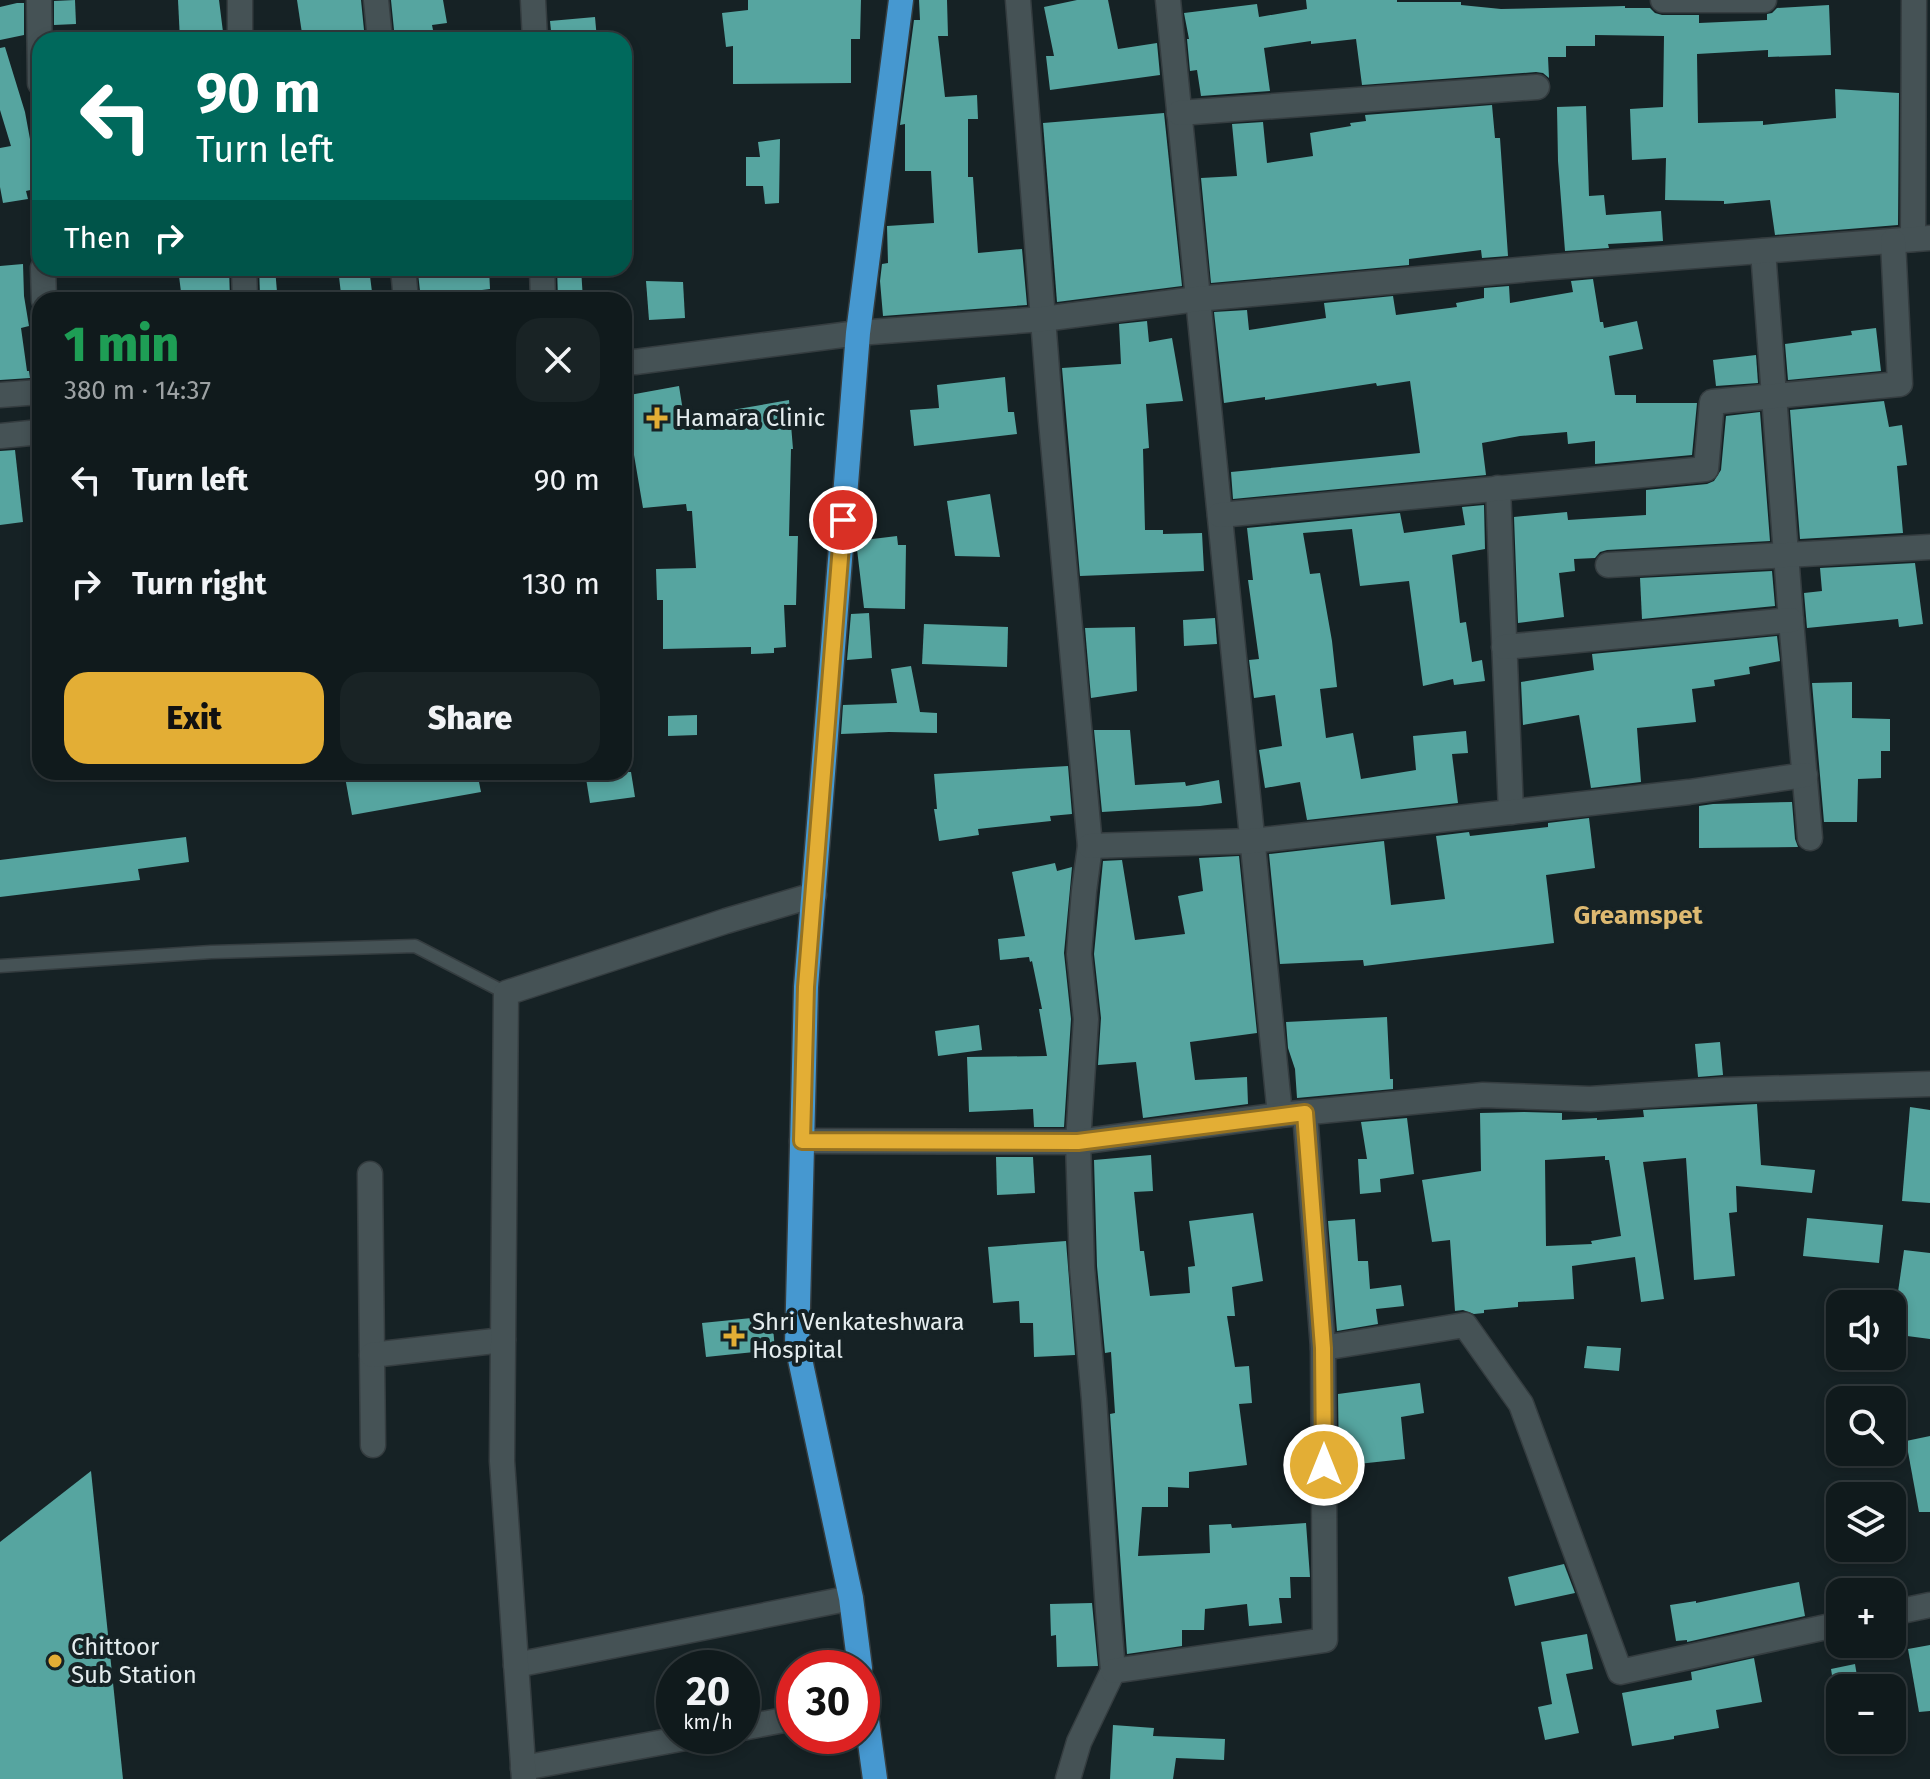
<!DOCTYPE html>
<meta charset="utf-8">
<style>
body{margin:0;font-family:"Fira Sans",sans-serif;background:#192325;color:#f1f3f6;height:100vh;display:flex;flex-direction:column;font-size:30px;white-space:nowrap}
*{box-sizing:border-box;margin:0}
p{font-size:26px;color:#9ca1a3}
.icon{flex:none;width:44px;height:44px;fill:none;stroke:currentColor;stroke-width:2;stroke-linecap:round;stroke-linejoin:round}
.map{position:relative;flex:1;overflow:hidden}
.details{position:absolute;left:32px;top:292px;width:600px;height:488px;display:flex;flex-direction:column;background:#101a1c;border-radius:24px;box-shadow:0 4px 12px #0003,0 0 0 2px #30383b}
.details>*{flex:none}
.banner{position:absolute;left:32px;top:32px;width:600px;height:244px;border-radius:24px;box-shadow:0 4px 12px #0003,0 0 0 2px #30383b;background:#00695c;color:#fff;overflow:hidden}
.controls{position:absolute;left:1826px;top:1290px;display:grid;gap:16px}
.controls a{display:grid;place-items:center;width:80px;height:80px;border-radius:16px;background:#101a1c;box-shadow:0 4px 12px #0003,0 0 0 2px #30383b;font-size:40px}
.speed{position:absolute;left:656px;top:1650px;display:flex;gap:16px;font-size:40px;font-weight:700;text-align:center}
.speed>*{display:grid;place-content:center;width:104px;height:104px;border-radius:50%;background:#101a1c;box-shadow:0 4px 12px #0003,0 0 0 2px #30383b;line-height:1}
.speed small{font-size:20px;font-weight:400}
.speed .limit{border:12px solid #d22;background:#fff;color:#111}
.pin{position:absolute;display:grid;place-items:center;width:68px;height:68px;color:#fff;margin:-34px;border:4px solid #fff;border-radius:50%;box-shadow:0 2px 8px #0007}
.me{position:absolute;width:88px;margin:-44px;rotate:0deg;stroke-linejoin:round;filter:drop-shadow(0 0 6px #0008)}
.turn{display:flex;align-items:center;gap:28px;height:168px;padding:0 32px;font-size:36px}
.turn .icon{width:104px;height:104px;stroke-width:2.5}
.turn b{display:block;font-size:56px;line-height:68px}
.then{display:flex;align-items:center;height:76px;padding:0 32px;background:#0003;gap:16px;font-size:30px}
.round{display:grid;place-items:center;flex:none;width:84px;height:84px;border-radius:24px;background:#192325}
.head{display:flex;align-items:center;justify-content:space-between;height:136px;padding:0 32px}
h1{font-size:48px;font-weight:800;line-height:60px;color:#1e9e55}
.action{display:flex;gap:16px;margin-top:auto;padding:16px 32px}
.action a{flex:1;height:92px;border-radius:24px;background:#e3ae35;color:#111;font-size:32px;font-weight:800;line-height:92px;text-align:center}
.action a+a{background:#192325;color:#f1f3f6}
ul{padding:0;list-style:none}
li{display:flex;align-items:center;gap:24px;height:104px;padding:0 32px}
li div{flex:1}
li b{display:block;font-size:30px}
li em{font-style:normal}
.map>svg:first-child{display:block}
</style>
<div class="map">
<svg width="1930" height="1779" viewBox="0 0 1930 1779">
<rect width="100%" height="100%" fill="#162225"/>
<g fill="#56a5a0" fill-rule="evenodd">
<polygon points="75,0 76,24 54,25 54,1"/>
<polygon points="178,0 219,0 224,40 180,40"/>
<polygon points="297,0 361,0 365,40 303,40"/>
<polygon points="391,0 443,0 447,23 432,25 435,40 395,40"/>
<polygon points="748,0 861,0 860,39 851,39 851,83 733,84 733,46 726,47 722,13 748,10"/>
<polygon points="919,0 947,0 948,36 938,36 945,97 977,95 978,119 968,119 968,177 973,177 978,253 1022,249 1027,305 883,316 880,281 882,264 888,263 887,226 934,223 931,171 905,171 905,124 900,125 914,20 920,20"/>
<polygon points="1077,0 1108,0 1118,49 1157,43 1160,75 1050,90 1046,56 1054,56 1044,7"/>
<polygon points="1306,0 1397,0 1397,2 1461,2 1461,5 1501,9 1625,6 1625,8 1650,8 1655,13 1662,15 1699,15 1699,23 1767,20 1767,14 1772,13 1777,8 1829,5 1831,55 1768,57 1768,50 1697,54 1698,123 1763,121 1763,125 1836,118 1835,89 1899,93 1898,225 1775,235 1770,200 1724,204 1724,201 1665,200 1666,158 1632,160 1630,109 1663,107 1664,36 1595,35 1595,46 1566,46 1566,57 1548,57 1549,78 1543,73 1536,72 1362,85 1356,39 1311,44 1311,41 1264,48 1270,91 1201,96 1197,70 1190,71 1187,39 1189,39 1184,13 1257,4 1259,17 1307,9"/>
<polygon points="17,3 24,3 24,35 0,40 0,7"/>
<polygon points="595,17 597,40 552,40 550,21"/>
<polygon points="5,47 25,112 39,188 26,191 28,199 3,203 0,187 0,148 11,146 0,110 0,48"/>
<polygon points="1492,105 1495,138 1500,138 1508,256 1482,258 1481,250 1409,259 1409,265 1211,283 1201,178 1237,176 1232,124 1263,122 1267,163 1313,156 1310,133 1351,126 1350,123 1366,121 1365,115"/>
<polygon points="1586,106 1589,196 1604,195 1606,215 1661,211 1663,241 1608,244 1609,248 1565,251 1558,161 1557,107"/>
<polygon points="1164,113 1182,286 1057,302 1043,123"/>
<polygon points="780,139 779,203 765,204 763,186 746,186 746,157 760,157 758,142"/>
<polygon points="23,264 24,296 29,326 21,328 27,371 29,371 30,378 0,380 0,266"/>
<polygon points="178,268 229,268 230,300 182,300"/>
<polygon points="259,268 275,268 277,292 260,295"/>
<polygon points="338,268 369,268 373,300 345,300 345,293 341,294"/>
<polygon points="455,268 489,268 490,289 474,291 475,300 421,300 418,273"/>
<polygon points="557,268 581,268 583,300 558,300"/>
<polygon points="1593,279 1600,322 1603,322 1604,328 1637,321 1643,349 1609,356 1615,395 1636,395 1636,403 1697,403 1692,455 1595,464 1595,441 1568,444 1567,432 1520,436 1482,443 1486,475 1233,499 1231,472 1420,453 1410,381 1377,386 1376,383 1265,400 1265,397 1224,403 1214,312 1247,310 1249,330 1326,318 1324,303 1393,296 1396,315 1457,307 1456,303 1484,298 1484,288 1509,286 1510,303 1573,292 1571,281"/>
<polygon points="646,281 683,282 685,318 649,320"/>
<polygon points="1147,321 1149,342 1172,338 1183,401 1146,404 1149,448 1143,449 1145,530 1163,530 1163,534 1202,533 1204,571 1080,576 1062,368 1121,364 1119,324"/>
<polygon points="1876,328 1881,371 1788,380 1785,344 1852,335 1851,331"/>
<polygon points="1756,355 1758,383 1716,386 1713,360"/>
<polygon points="1005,377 1008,412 1014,412 1017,434 914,446 910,410 939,408 937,385"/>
<polygon points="679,386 686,430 734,422 732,410 789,400 793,449 791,449 789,536 798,536 796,605 784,605 786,647 774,648 774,653 751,654 751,647 663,649 663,600 657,600 656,569 696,568 692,511 687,511 686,504 643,508 624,396"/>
<polygon points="1884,401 1889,427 1902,425 1907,465 1897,466 1903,533 1800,539 1790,410"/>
<polygon points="1760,412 1770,541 1607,550 1600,552 1595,558 1574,559 1575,571 1559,573 1564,617 1518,623 1514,517 1567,512 1568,520 1646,515 1646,490 1707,484 1714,481 1721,470 1726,416"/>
<polygon points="15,450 23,522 0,525 0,451"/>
<polygon points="990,494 1000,557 955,556 947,501"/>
<polygon points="1484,505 1485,549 1452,555 1460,623 1466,622 1472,662 1482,660 1485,681 1454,685 1453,679 1423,686 1409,581 1360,586 1352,529 1303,533 1310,574 1320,573 1332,641 1337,687 1320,689 1326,738 1353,733 1361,779 1416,770 1413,736 1466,731 1468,753 1452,754 1458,803 1307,820 1300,782 1265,788 1259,750 1282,746 1275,695 1254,698 1249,660 1259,659 1248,580 1253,580 1247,528 1400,513 1404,533 1465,525 1462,507"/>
<polygon points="897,536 898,545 906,545 905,609 864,608 856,541"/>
<polygon points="1915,563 1923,624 1899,627 1898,619 1807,628 1804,593 1822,591 1820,568"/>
<polygon points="1772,571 1775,606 1642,619 1640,578"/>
<polygon points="869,613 872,658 847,660 851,614"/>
<polygon points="1215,618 1217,644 1184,646 1183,620"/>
<polygon points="924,624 1008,627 1007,667 922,664"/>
<polygon points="1135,627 1137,691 1091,698 1085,628"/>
<polygon points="1777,636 1780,661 1749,667 1750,674 1714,680 1715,686 1692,689 1696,722 1637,728 1641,782 1591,788 1579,715 1523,725 1521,682 1594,670 1592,654"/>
<polygon points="911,666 920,712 937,713 937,733 889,732 841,734 843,705 897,703 891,669"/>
<polygon points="1852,682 1852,718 1890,719 1890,751 1881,751 1881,778 1858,779 1857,822 1824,822 1812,683"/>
<polygon points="697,715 697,735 668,736 668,716"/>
<polygon points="1094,730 1130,730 1135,785 1185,782 1186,786 1219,780 1222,803 1200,806 1102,812"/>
<polygon points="1068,766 1072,814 1050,816 1051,821 978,829 979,835 939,841 934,809 937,809 934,774"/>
<polygon points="344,772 477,772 481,792 352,815"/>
<polygon points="585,772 631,772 635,797 590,803"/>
<polygon points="1792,802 1795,839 1798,847 1699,848 1699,806 1713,804"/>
<polygon points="1589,818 1595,868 1546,875 1554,943 1364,966 1363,960 1280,964 1269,854 1384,841 1391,905 1445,899 1436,836 1469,832 1470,836 1548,827 1548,823"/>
<polygon points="186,837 189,862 138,869 140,880 0,897 0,860"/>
<polygon points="1239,856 1257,1033 1190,1042 1195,1080 1247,1077 1248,1104 1143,1118 1136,1062 1098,1065 1101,1018 1094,954 1103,861 1122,860 1135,940 1185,934 1178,896 1203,891 1199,858"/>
<polygon points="1055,863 1057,871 1072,867 1064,953 1071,1019 1064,1127 1034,1127 1033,1109 969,1112 967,1057 1047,1056 1039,1009 1042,1009 1032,961 1030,962 1029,957 1000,960 998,939 1025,936 1012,872"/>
<polygon points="1387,1017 1390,1079 1393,1079 1393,1089 1297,1098 1295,1069 1288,1048 1286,1022"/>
<polygon points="979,1025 982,1050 938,1056 935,1031"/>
<polygon points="1720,1042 1723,1075 1698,1077 1695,1044"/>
<path d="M1757,1104l4,61 54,5 -3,23 -76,-7 1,26 -8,1 6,63 -41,4 -8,-122 -43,4 21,137 -23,3 -6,-45 -63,9 2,33 -56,3v5l-34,3v3l-10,1 -11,-4 -8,1 -5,-71 -18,2 -10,-62 59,-9 -1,-58 44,-1 38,1v7l35,-2v2l47,-3 -1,-7zM1605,1156v4h4l12,76 -30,5 1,3 -46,2 -1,-86z"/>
<polygon points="1910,1107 1930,1110 1930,1203 1902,1201"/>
<polygon points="1407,1118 1414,1174 1380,1179 1381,1192 1360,1194 1358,1159 1367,1159 1361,1122"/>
<polygon points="1151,1155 1153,1191 1134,1192 1140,1251 1144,1251 1150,1296 1190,1293 1188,1267 1195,1266 1189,1221 1253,1213 1263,1281 1232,1287 1235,1316 1227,1316 1235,1367 1249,1366 1252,1403 1239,1404 1247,1465 1189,1472 1189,1488 1168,1487 1168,1507 1142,1507 1138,1556 1210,1553 1209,1525 1231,1524 1232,1528 1306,1523 1310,1577 1290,1577 1291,1598 1279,1598 1282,1623 1249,1626 1247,1604 1205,1609 1204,1630 1182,1630 1182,1646 1127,1654 1110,1414 1115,1413 1111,1352 1105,1353 1097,1266 1094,1160"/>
<polygon points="996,1157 1033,1157 1035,1193 997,1195"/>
<polygon points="1807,1218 1883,1225 1879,1263 1803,1256"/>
<polygon points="1355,1219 1358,1261 1368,1261 1370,1289 1401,1285 1404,1306 1376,1309 1378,1324 1337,1331 1328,1221"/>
<polygon points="1066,1241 1075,1355 1034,1357 1033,1323 1020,1323 1019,1301 993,1303 988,1247"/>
<polygon points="1904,1250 1930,1253 1930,1339 1892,1334"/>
<polygon points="772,1316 775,1350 706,1357 702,1323"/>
<polygon points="1587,1346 1621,1348 1619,1371 1584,1368"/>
<polygon points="1420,1383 1424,1413 1401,1417 1405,1459 1339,1466 1338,1394"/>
<polygon points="1930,1436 1930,1512 1919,1512 1906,1441"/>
<polygon points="91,1471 123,1779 0,1779 0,1542"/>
<polygon points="1564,1564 1575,1593 1515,1606 1508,1577"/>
<polygon points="1799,1582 1805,1616 1687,1642 1687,1640 1676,1641 1670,1605 1696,1601 1696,1603"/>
<polygon points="1092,1603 1098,1666 1057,1667 1056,1635 1051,1636 1050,1604"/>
<polygon points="1587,1634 1593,1669 1566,1674 1579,1733 1545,1740 1538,1707 1552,1704 1541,1642"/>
<polygon points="1930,1645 1930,1711 1919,1712 1908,1649"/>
<polygon points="1754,1658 1762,1702 1716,1710 1719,1728 1674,1736 1674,1739 1632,1746 1622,1693 1692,1680 1691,1672"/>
<polygon points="1855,1664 1859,1688 1834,1688 1831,1669"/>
<polygon points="1113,1725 1154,1728 1153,1736 1225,1739 1224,1760 1176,1758 1173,1779 1110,1779"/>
</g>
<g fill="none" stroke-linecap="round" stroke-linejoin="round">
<defs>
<polyline id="service" points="0,966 211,952 415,946 506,993"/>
<g id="minor">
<polyline points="39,0 40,83"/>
<polyline points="240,0 240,40"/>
<polyline points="376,0 380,40"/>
<polyline points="533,0 535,40"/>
<polyline points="1018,0 1051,421 1090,846 1084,891 1079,954 1086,1019 1078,1142 1082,1267 1094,1399 1108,1611 1113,1671 1079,1742 1068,1779"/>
<polyline points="1168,0 1280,1115"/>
<polyline points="1663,0 1764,0"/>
<polyline points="1179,113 1537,87"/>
<polyline points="1913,239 1914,0"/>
<polyline points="1763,251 1791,620 1810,838"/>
<polyline points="43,268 44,300"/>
<polyline points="244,268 245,300"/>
<polyline points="403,268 406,300"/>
<polyline points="542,268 543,300"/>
<polyline points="858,333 1043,319 1197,299 1552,267 1930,238"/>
<polyline points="1498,488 1511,812"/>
<polyline points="1220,515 1706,469 1712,402 1900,384 1893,241"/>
<polyline points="1608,565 1930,547"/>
<polyline points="1504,647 1791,620"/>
<polyline points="1090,846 1252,841 1689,792 1805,775"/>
<polyline points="1305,1113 1323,1348 1465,1325 1521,1404 1620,1672 1840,1624"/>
<polyline points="802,1141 1078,1142 1280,1115 1483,1095 1590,1099 1724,1090 1930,1084"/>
<polyline points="370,1174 373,1445"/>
<polyline points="372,1355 503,1340"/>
<polyline points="1892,1613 1930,1605"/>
<polyline points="516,1665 851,1598"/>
<polyline points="1113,1671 1325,1640 1323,1348"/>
<polyline points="742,1728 794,1718"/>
<polyline points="523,1768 696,1736"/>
<polyline points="524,1779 502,1461 506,993 726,921 814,895"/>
</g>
<g id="tertiary">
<polyline points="624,361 635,362 858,333"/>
<polyline points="0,395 40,392"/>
<polyline points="0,436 40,432"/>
</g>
<g id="trunk">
<polyline points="860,1668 851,1598 797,1345 806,987 858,333 901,0"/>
<polyline points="862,1684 875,1779"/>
</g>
</defs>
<use href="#service" stroke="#353d40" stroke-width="15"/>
<use href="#minor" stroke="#353d40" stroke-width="27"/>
<use href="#tertiary" stroke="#353d40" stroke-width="27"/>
<use href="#trunk" stroke="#353d40" stroke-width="27"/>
<use href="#service" stroke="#455255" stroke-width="12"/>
<use href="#minor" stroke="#455255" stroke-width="24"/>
<use href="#tertiary" stroke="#455255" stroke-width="24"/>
<use href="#trunk" stroke="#4698d0" stroke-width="24"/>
</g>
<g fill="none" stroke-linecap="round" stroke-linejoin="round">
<defs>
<polyline id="route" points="843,520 806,987 802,1141 1078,1142 1305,1113 1323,1348 1324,1465"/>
</defs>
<use href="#route" stroke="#947122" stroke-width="20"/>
<use href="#route" stroke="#e3ae35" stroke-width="14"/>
</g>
<g fill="#e3ae35" stroke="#162225" stroke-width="3">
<path d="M653 406h8v8h8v8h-8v8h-8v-8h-8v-8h8z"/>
<path d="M730 1324h8v8h8v8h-8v8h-8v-8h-8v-8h8z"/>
<circle cx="55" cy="1661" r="8"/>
</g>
<g text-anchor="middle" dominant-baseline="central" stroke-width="8" stroke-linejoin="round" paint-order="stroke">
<g font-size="24" fill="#e5edef" stroke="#162225" text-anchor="start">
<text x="675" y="418">Hamara Clinic</text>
<text x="752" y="1322">Shri Venkateshwara<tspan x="752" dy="28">Hospital</tspan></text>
<text x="71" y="1647">Chittoor<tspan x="71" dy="28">Sub Station</tspan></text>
</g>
<g font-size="26" font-weight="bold" fill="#ddb971" stroke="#162225">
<text x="1638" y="915">Greamspet</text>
</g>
</g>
</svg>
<div class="controls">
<a><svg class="icon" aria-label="sound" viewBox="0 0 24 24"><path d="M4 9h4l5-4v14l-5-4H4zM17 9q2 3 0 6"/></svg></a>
<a><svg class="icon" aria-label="search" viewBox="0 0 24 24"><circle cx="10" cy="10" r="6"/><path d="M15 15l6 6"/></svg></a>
<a><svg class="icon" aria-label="layers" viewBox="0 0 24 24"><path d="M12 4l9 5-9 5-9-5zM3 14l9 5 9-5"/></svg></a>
<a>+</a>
<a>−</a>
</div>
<div class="speed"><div>20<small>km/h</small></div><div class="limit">30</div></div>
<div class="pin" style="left:843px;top:520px;background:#d93025"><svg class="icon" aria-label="arrive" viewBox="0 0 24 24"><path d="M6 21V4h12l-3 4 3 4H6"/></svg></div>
<svg class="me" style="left:1324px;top:1465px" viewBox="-20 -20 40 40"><circle r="17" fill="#e3ae35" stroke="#fff" stroke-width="3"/><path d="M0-11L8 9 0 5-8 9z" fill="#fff"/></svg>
<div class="banner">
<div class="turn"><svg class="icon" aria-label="left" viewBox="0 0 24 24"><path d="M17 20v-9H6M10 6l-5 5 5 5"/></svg><div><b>90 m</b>Turn left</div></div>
<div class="then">Then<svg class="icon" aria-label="right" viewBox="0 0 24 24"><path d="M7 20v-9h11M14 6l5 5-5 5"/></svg></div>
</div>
<section class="details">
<div class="head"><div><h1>1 min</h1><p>380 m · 14:37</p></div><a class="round"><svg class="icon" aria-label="close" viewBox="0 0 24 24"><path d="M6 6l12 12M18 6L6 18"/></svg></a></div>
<ul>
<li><svg class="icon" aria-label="left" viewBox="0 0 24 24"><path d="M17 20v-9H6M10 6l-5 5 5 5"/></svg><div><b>Turn left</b></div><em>90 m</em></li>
<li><svg class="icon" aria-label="right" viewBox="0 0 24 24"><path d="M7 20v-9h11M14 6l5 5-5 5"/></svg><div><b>Turn right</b></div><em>130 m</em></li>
</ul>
<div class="action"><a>Exit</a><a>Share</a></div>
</section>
</div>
